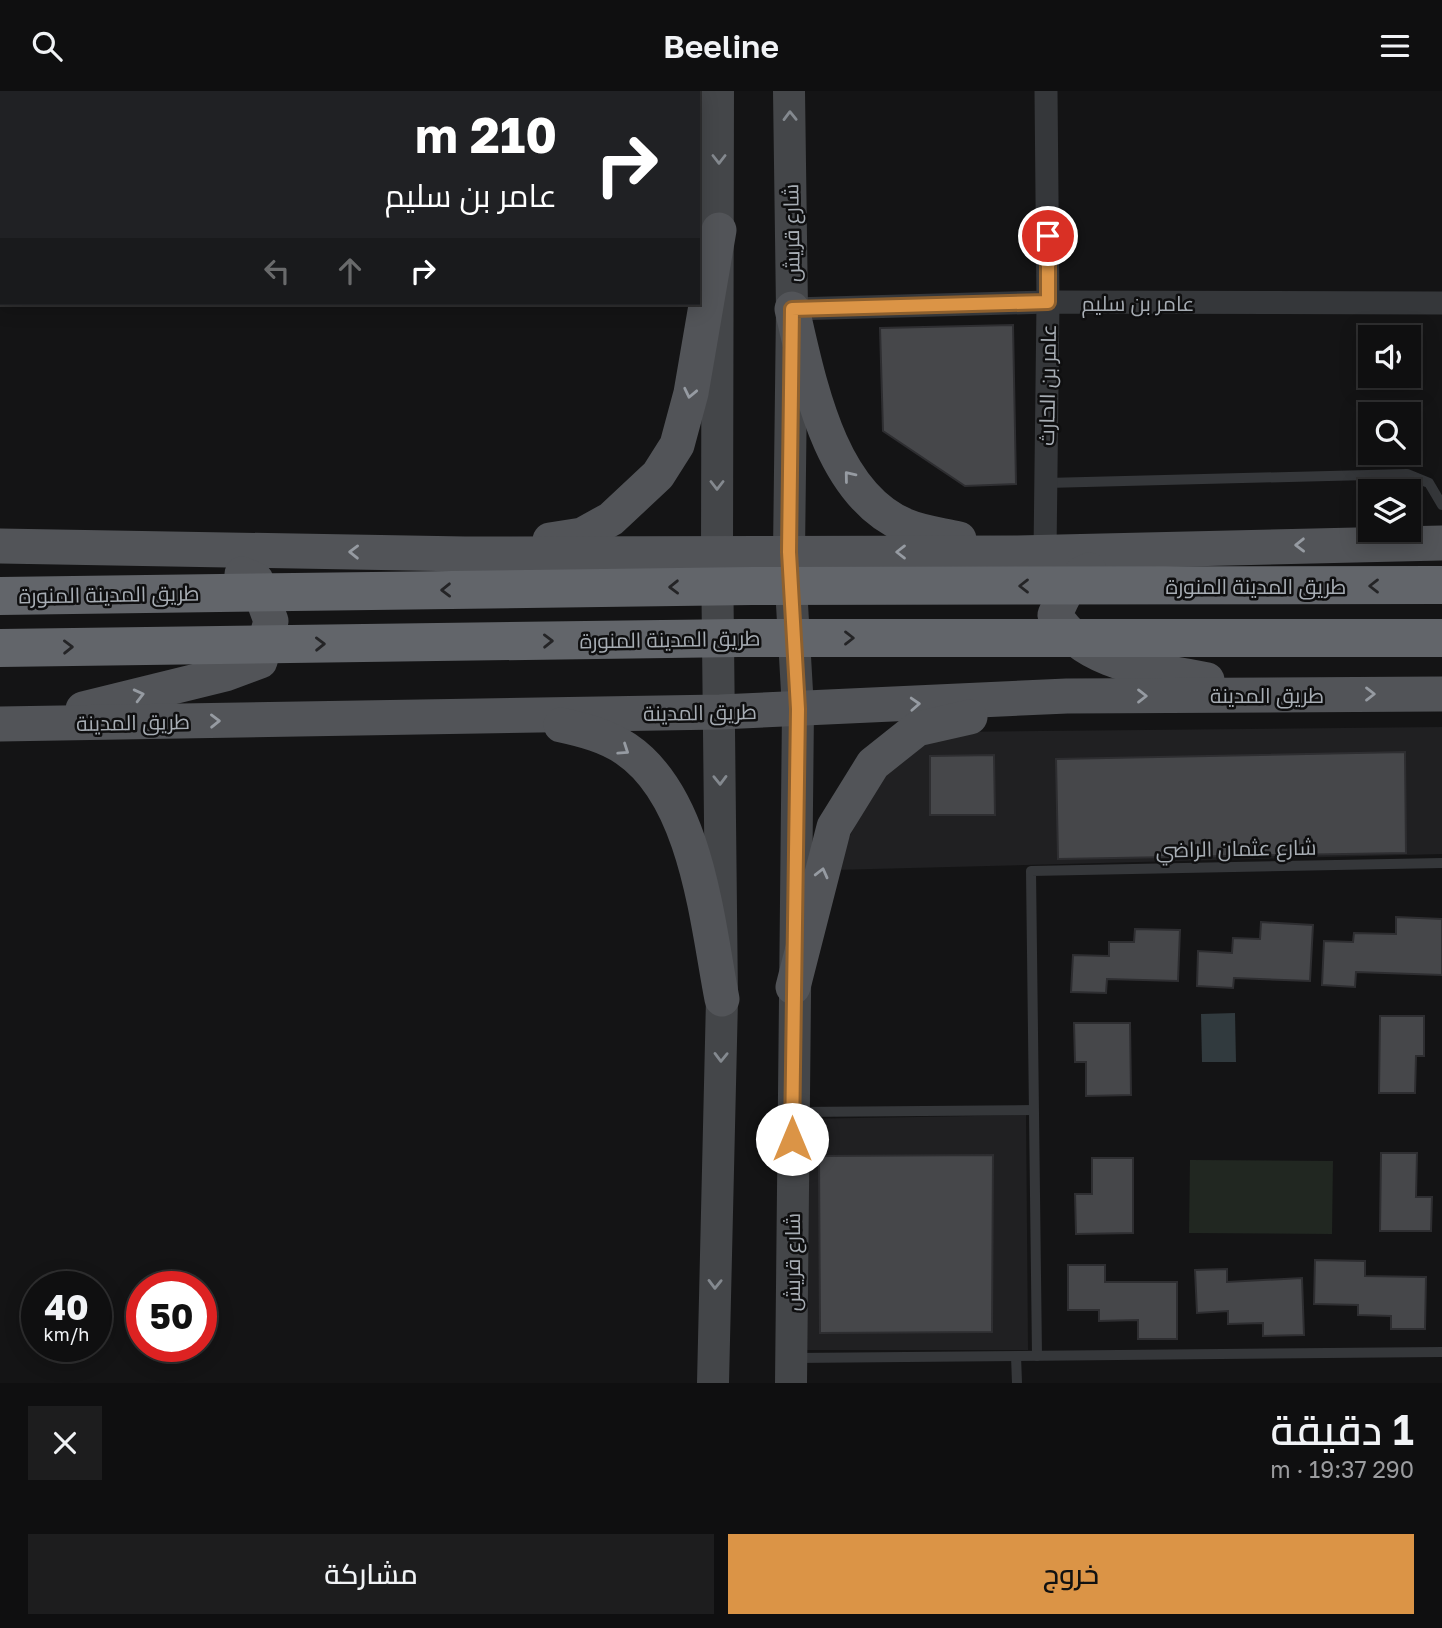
<!DOCTYPE html>
<html lang="ar">
<meta charset="utf-8">
<style>
body{margin:0;font-family:"Golos Text",Cairo,sans-serif;background:#1d1d1e;color:#f1f3f6;direction:rtl;height:100vh;display:flex;flex-direction:column;font-size:26px;white-space:nowrap}
*{box-sizing:border-box;margin:0}
p{font-size:23px;color:#9b9c9f}
.icon{flex:none;width:38px;height:38px;fill:none;stroke:currentColor;stroke-width:2;stroke-linecap:round;stroke-linejoin:round}
.map{position:relative;height:1292px;overflow:hidden;direction:ltr}
.drawer{display:flex;flex-direction:column;background:#0f0f10;flex:1}
.drawer>*{flex:none}
.top-card{position:absolute;left:0px;top:0px;width:700px;height:214px;box-shadow:0 4px 18px #0003,0 0 0 2px #2f2f30;direction:rtl;background:#202124;color:#fff;overflow:hidden}
.controls{position:absolute;left:1358px;top:234px;display:grid;gap:14px}
.controls a{display:grid;place-items:center;width:63px;height:63px;border-radius:0px;background:#0f0f10;box-shadow:0 4px 18px #0003,0 0 0 2px #2f2f30;font-size:35px}
.speed{position:absolute;left:21px;top:1180px;display:flex;gap:14px;font-size:35px;font-weight:700;text-align:center}
.speed>*{display:grid;place-content:center;width:91px;height:91px;border-radius:50%;background:#0f0f10;box-shadow:0 4px 18px #0003,0 0 0 2px #2f2f30;line-height:1}
.speed small{font-size:18px;font-weight:400}
.speed .limit{border:10px solid #d22;background:#fff;color:#111}
.pin{position:absolute;display:grid;place-items:center;width:60px;height:60px;color:#fff;margin:-30px;border:4px solid #fff;border-radius:50%;box-shadow:0 2px 7px #0007}
.me{position:absolute;width:77px;margin:-38px;rotate:0deg;stroke-linejoin:round;filter:drop-shadow(0 0 5px #0008)}
.turn{display:flex;align-items:center;gap:24px;height:147px;padding:0 28px;font-size:32px}
.turn .icon{width:91px;height:91px;stroke-width:2.5}
.turn b{display:block;font-size:49px;line-height:60px}
.lanes{display:flex;align-items:center;height:66px;padding:0 28px;background:#0003;justify-content:center;gap:35px;direction:ltr}
.lanes .off{opacity:.35}
.round{display:grid;place-items:center;flex:none;width:74px;height:74px;border-radius:0px;background:#1d1d1e}
.overview{display:flex;align-items:center;justify-content:space-between;height:119px;padding:0 28px}
h1{font-size:42px;font-weight:600;line-height:52px}
.action{display:flex;gap:14px;margin-top:auto;padding:14px 28px}
.action a{flex:1;height:80px;border-radius:0px;background:#db9446;color:#111;font-size:28px;font-weight:600;line-height:80px;text-align:center}
.action a+a{background:#1d1d1e;color:#f1f3f6}
header{display:flex;justify-content:space-between;align-items:center;height:91px;padding:0 28px;background:#0f0f10;font-size:32px;font-weight:600}
.map>svg:first-child{display:block}
</style>
<header><svg class="icon" aria-label="menu" viewBox="0 0 24 24"><path d="M4 6h16M4 12h16M4 18h16"/></svg>Beeline<svg class="icon" aria-label="search" viewBox="0 0 24 24"><circle cx="10" cy="10" r="6"/><path d="M15 15l6 6"/></svg></header>
<div class="map">
<svg width="1442" height="1292" viewBox="0 0 1442 1292">
<rect width="100%" height="100%" fill="#141415"/>
<g fill="#202022">
<polygon points="1442,636 1442,763 833,779 883,678 946,641"/>
<polygon points="1026,1024 1028,1259 798,1259 799,1028"/>
</g>
<polygon fill="#212721" points="1190,1069 1333,1070 1332,1143 1189,1142"/>
<polygon fill="#313a3e" points="1235,922 1236,971 1202,971 1201,923"/>
<g fill="#46474a" stroke="#2e2e31" stroke-width="2">
<polygon points="1013,234 1016,393 965,395 883,340 880,237"/>
<polygon points="1405,661 1406,762 1058,768 1056,668"/>
<polygon points="994,664 995,724 930,724 930,665"/>
<polygon points="1396,826 1442,828 1442,884 1356,881 1355,896 1322,894 1324,850 1353,851 1354,842 1396,843"/>
<polygon points="1261,831 1313,834 1310,890 1234,887 1233,897 1197,895 1198,860 1232,862 1233,847 1260,848"/>
<polygon points="1135,838 1180,839 1178,890 1107,888 1106,902 1071,901 1073,864 1109,865 1109,851 1134,851"/>
<polygon points="1380,925 1424,925 1424,965 1416,965 1415,1002 1379,1002"/>
<polygon points="1074,932 1130,932 1131,1004 1086,1005 1086,971 1075,971"/>
<polygon points="1381,1062 1417,1062 1416,1106 1432,1106 1431,1140 1380,1140"/>
<polygon points="993,1064 992,1241 820,1242 819,1065"/>
<polygon points="1092,1067 1133,1067 1133,1142 1076,1143 1075,1103 1092,1103"/>
<polygon points="1315,1169 1365,1170 1365,1185 1426,1186 1425,1238 1391,1238 1391,1225 1358,1224 1358,1214 1314,1213"/>
<polygon points="1068,1174 1105,1174 1105,1191 1177,1191 1177,1248 1138,1248 1138,1229 1099,1230 1099,1219 1068,1219"/>
<polygon points="1227,1178 1227,1191 1302,1187 1304,1244 1263,1245 1263,1232 1228,1233 1228,1220 1197,1222 1195,1179"/>
</g>
<g fill="none" stroke-linecap="round" stroke-linejoin="round">
<g stroke="#35373a" stroke-width="10">
<polyline points="1046,392 1407,383 1429,392 1442,414"/>
<polyline points="798,1021 1033,1019"/>
<polyline points="1016,1265 1017,1292"/>
<polyline points="1037,1265 1031,780 1442,772"/>
<polyline points="794,1267 1442,1261"/>
</g>
<g stroke="#35373a" stroke-width="23">
<polyline points="436,0 436,2"/>
<polyline points="0,154 2,154"/>
<polyline points="792,218 1048,211 1442,212"/>
<polyline points="1045,462 1048,211 1046,0"/>
</g>
<g stroke="#444649" stroke-width="32">
<polyline points="789,0 792,218 789,461 798,618 791,1292"/>
<polyline points="713,1292 722,908 717,461 718,0"/>
</g>
<g stroke="#525458" stroke-width="35">
<path d="M792,218c17,72 37,185 114,217 16,7 36,9 53,13"/>
<polyline points="550,449 582,444 611,428 658,384 677,354 691,302 719,139"/>
<polyline points="0,455 465,463 1017,462 1442,452"/>
<path d="M1089,479c-18,7 -27,28 -34,45 31,52 99,54 152,65"/>
<polyline points="83,618 225,583 260,570 271,530 256,489 242,483"/>
<polyline points="0,633 720,621 1067,605 1442,603"/>
<path d="M561,634c23,5 46,11 65,24 71,48 81,173 96,250"/>
<polyline points="793,896 834,736 873,673 917,638 970,626"/>
</g>
<g stroke="#62656a" stroke-width="38">
<polyline points="0,505 752,495 1442,494"/>
<polyline points="0,557 739,547 1442,547"/>
</g>
</g>
<defs><path id="oneway-chevron" d="M-2-3.5L2.5 0L-2 3.5" fill="none" stroke-width="1.6" stroke-linecap="round" stroke-linejoin="round" transform="scale(1.75)"/></defs>
<g stroke="#84898f">
<use href="#oneway-chevron" transform="translate(790 25) rotate(-91)"/>
<use href="#oneway-chevron" transform="translate(719 68) rotate(90)"/>
<use href="#oneway-chevron" transform="translate(717 394) rotate(90)"/>
<use href="#oneway-chevron" transform="translate(720 689) rotate(89)"/>
<use href="#oneway-chevron" transform="translate(721 966) rotate(91)"/>
<use href="#oneway-chevron" transform="translate(715 1193) rotate(91)"/>
</g>
<g stroke="#969ba2">
<use href="#oneway-chevron" transform="translate(690 302) rotate(102)"/>
<use href="#oneway-chevron" transform="translate(849 385) rotate(-129)"/>
<use href="#oneway-chevron" transform="translate(1300 454) rotate(179)"/>
<use href="#oneway-chevron" transform="translate(354 461) rotate(-179)"/>
<use href="#oneway-chevron" transform="translate(901 461) rotate(-180)"/>
<use href="#oneway-chevron" transform="translate(1370 603)"/>
<use href="#oneway-chevron" transform="translate(139 604) rotate(-14)"/>
<use href="#oneway-chevron" transform="translate(1142 605)"/>
<use href="#oneway-chevron" transform="translate(915 613) rotate(-3)"/>
<use href="#oneway-chevron" transform="translate(215 630) rotate(-1)"/>
<use href="#oneway-chevron" transform="translate(624 659) rotate(34)"/>
<use href="#oneway-chevron" transform="translate(822 782) rotate(-76)"/>
</g>
<g stroke="#242426">
<use href="#oneway-chevron" transform="translate(1024 495) rotate(180)"/>
<use href="#oneway-chevron" transform="translate(1374 495) rotate(180)"/>
<use href="#oneway-chevron" transform="translate(674 496) rotate(179)"/>
<use href="#oneway-chevron" transform="translate(446 499) rotate(179)"/>
<use href="#oneway-chevron" transform="translate(849 547)"/>
<use href="#oneway-chevron" transform="translate(548 550) rotate(-1)"/>
<use href="#oneway-chevron" transform="translate(320 553) rotate(-1)"/>
<use href="#oneway-chevron" transform="translate(68 556) rotate(-1)"/>
</g>
<g fill="none" stroke-linecap="round" stroke-linejoin="round">
<defs>
<polyline id="route" points="792,1048 798,618 789,461 792,218 1048,211 1048,145"/>
</defs>
<use href="#route" stroke="#8e602e" stroke-width="18"/>
<use href="#route" stroke="#db9446" stroke-width="12"/>
</g>
<g text-anchor="middle" dominant-baseline="central" stroke-width="5" stroke-linejoin="round" paint-order="stroke">
<g font-size="21" fill="#a7adb4" stroke="#0f0f10">
<text transform="translate(791 142) rotate(-91)">شارع قريش</text>
<text x="1138" y="212">عامر بن سليم</text>
<text transform="translate(1047 294) rotate(-89)">عامر بن الحارث</text>
<text x="1256" y="495">طريق المدينة المنورة</text>
<text transform="translate(109 503) rotate(-1)">طريق المدينة المنورة</text>
<text transform="translate(670 548) rotate(-1)">طريق المدينة المنورة</text>
<text x="1267" y="604">طريق المدينة</text>
<text transform="translate(700 621) rotate(-1)">طريق المدينة</text>
<text transform="translate(133 631) rotate(-1)">طريق المدينة</text>
<text transform="translate(1236 757) rotate(-1)">شارع عثمان الراضي</text>
<text transform="translate(792 1171) rotate(-90)">شارع قريش</text>
</g>
</g>
</svg>
<div class="controls">
<a><svg class="icon" aria-label="sound" viewBox="0 0 24 24"><path d="M4 9h4l5-4v14l-5-4H4zM17 9q2 3 0 6"/></svg></a>
<a><svg class="icon" aria-label="search" viewBox="0 0 24 24"><circle cx="10" cy="10" r="6"/><path d="M15 15l6 6"/></svg></a>
<a><svg class="icon" aria-label="layers" viewBox="0 0 24 24"><path d="M12 4l9 5-9 5-9-5zM3 14l9 5 9-5"/></svg></a>
</div>
<div class="speed"><div>40<small>km/h</small></div><div class="limit">50</div></div>
<div class="pin" style="left:1048px;top:145px;background:#d93025"><svg class="icon" aria-label="arrive" viewBox="0 0 24 24"><path d="M6 21V4h12l-3 4 3 4H6"/></svg></div>
<svg class="me" style="left:792px;top:1048px" viewBox="-20 -20 40 40"><circle r="19" fill="#fff"/><path d="M0-13L10 11 0 6-10 11z" fill="#db9446"/></svg>
<div class="top-card">
<div class="turn"><svg class="icon" aria-label="right" viewBox="0 0 24 24"><path d="M7 20v-9h11M14 6l5 5-5 5"/></svg><div><b>210 m</b>عامر بن سليم</div></div>
<div class="lanes"><svg class="icon off" aria-label="left" viewBox="0 0 24 24"><path d="M17 20v-9H6M10 6l-5 5 5 5"/></svg><svg class="icon off" aria-label="ahead" viewBox="0 0 24 24"><path d="M12 20V5M6 11l6-6 6 6"/></svg><svg class="icon" aria-label="right" viewBox="0 0 24 24"><path d="M7 20v-9h11M14 6l5 5-5 5"/></svg></div>
</div>
</div>
<section class="drawer">
<div class="overview"><div><h1>1 دقيقة</h1><p>290 m · 19:37</p></div><a class="round"><svg class="icon" aria-label="close" viewBox="0 0 24 24"><path d="M6 6l12 12M18 6L6 18"/></svg></a></div>
<div class="action"><a>خروج</a><a>مشاركة</a></div>
</section>
